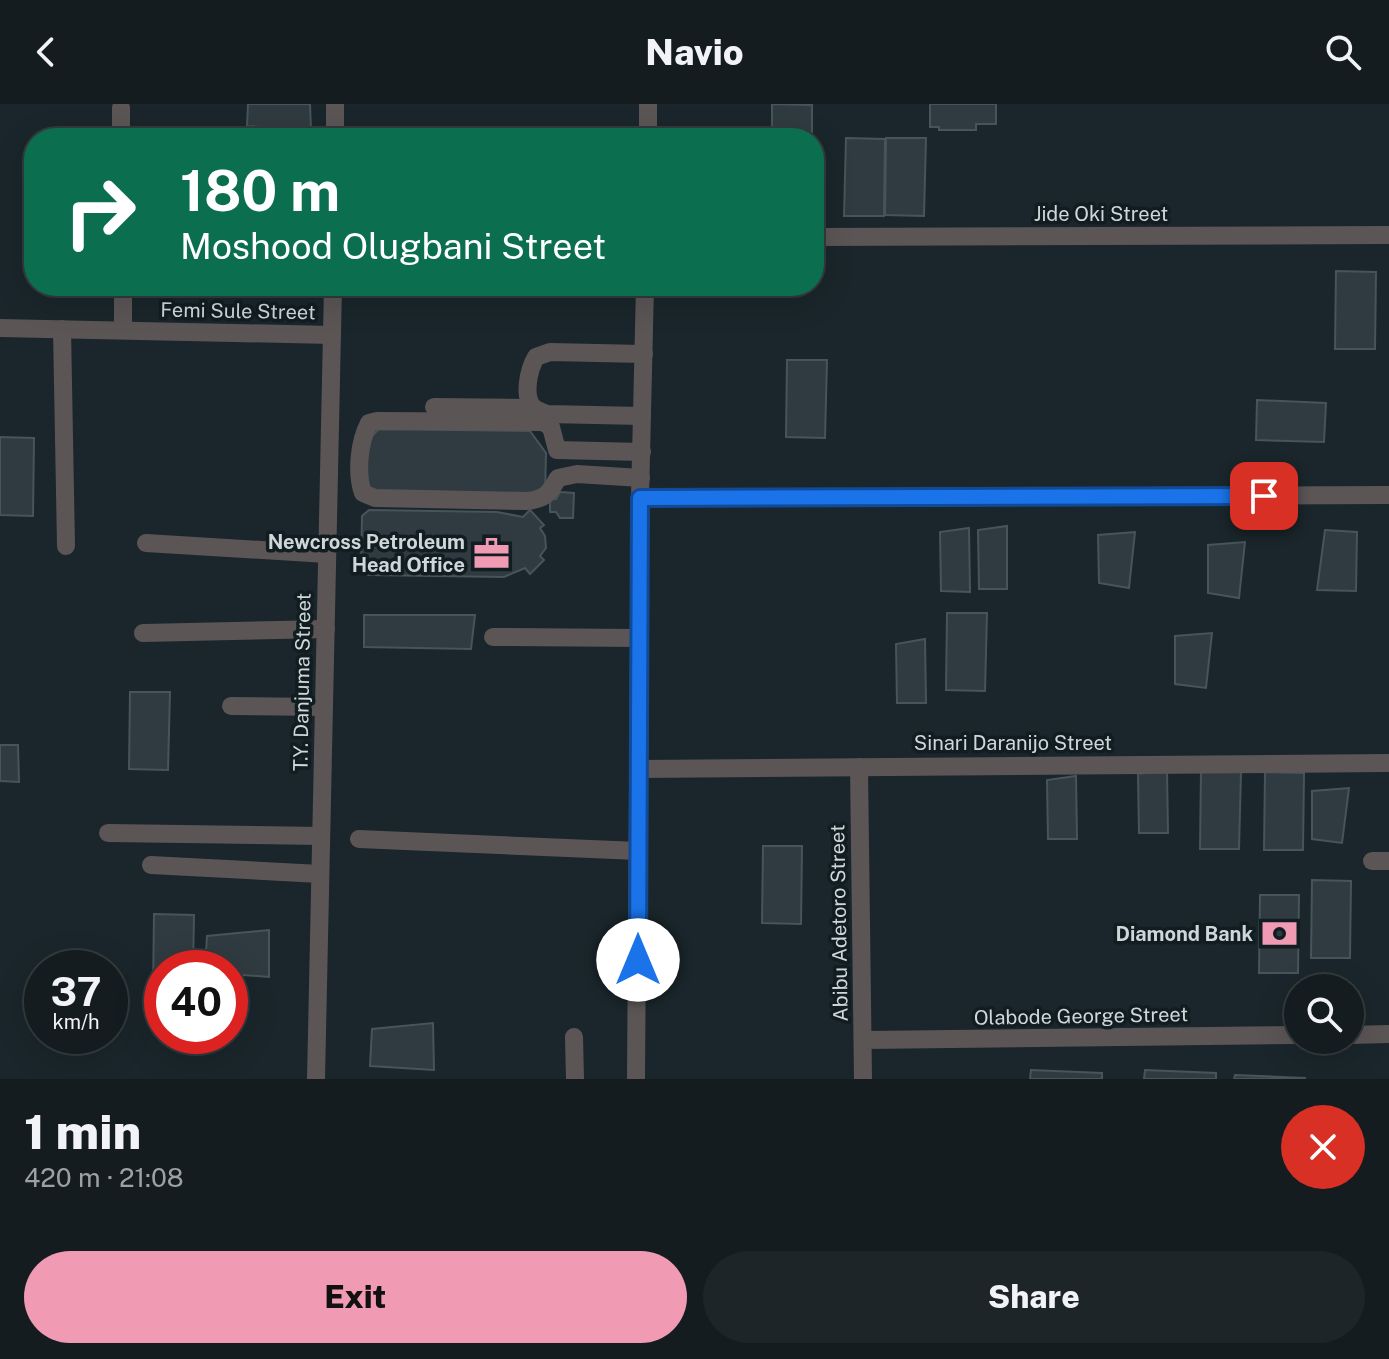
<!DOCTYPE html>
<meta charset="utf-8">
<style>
body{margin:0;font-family:"Public Sans",sans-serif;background:#1d2529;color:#f1f3f6;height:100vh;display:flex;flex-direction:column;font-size:30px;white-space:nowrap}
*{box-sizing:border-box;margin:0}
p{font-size:26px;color:#9da1a5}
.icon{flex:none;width:44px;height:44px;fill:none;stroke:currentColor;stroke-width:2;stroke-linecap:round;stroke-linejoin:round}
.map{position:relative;height:975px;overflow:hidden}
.sheet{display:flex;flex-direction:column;background:#141c20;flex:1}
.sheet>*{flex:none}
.banner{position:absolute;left:24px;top:24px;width:800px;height:168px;border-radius:32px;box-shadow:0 8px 32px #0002,0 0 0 2px #333a3e;background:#0b6e4f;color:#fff;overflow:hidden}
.buttons{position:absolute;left:1284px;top:870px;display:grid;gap:16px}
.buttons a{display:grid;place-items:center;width:80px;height:80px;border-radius:50%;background:#141c20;box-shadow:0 8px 32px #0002,0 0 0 2px #333a3e;font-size:40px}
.speed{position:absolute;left:24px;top:846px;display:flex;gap:16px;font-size:40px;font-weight:700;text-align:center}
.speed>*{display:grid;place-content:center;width:104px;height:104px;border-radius:50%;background:#141c20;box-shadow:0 8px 32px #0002,0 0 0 2px #333a3e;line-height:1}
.speed small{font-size:20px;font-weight:400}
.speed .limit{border:12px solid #d22;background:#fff;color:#111}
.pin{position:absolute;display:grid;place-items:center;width:68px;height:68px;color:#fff;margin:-34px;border-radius:16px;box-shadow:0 4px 12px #0006}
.me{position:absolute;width:88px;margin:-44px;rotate:0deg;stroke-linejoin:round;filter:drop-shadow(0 0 6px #0008)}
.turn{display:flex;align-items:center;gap:28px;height:168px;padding:0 24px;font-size:36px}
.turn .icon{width:104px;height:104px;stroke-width:2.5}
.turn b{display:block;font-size:56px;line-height:68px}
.round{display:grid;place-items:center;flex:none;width:84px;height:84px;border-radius:42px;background:#1d2529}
.summary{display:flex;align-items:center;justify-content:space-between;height:136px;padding:0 24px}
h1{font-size:48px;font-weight:800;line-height:60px}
.action{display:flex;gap:16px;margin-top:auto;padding:16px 24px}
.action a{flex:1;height:92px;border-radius:48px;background:#f09ab4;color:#111;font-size:32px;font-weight:800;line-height:92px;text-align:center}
.action a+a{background:#1d2529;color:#f1f3f6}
header{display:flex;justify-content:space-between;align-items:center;height:104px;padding:0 24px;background:#141c20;font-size:36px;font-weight:800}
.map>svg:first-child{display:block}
</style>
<header><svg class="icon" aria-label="back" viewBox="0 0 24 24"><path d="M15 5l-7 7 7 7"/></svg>Navio<svg class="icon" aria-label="search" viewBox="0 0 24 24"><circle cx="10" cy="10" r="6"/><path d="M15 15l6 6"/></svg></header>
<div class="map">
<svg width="1389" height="975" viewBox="0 0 1389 975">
<rect width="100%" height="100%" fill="#1a262b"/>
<g fill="#2f3b40" stroke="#475459" stroke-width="2">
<polygon points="248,0 310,0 311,26 247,22"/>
<polygon points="772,0 812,1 812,34 772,34"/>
<polygon points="930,0 996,0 996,20 976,20 976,26 939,26 939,23 930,23"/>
<polygon points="305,27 305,34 244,34 244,32"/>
<polygon points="846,34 885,35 884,112 844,112"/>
<polygon points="886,34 926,34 924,112 885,111"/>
<polygon points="1336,167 1376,168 1375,245 1335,245"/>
<polygon points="787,256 827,256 825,334 786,333"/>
<polygon points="1257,296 1326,299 1324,338 1256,336"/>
<polygon points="379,325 530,327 546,349 545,391 365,387 366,338"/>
<polygon points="0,333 34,334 33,412 0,411"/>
<polygon points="560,388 574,389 573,414 560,414 556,408 550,408 550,395 556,395"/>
<polygon points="369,406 497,408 523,413 530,406 544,421 540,424 545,432 546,444 540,452 544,456 530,470 525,464 504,473 368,471 361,465 362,412"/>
<polygon points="1007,422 1007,485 979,485 978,426"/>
<polygon points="969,424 970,488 941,487 940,428"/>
<polygon points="1325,426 1357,428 1356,487 1317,486"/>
<polygon points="1135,428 1129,484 1099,479 1098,431"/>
<polygon points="1245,438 1239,494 1208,489 1208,441"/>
<polygon points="947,509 987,509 985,587 946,586"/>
<polygon points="364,511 475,511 471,545 364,543"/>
<polygon points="1212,529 1206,584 1175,580 1175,532"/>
<polygon points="925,535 926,599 897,599 896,540"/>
<polygon points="130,588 170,588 168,666 129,665"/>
<polygon points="0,641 18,641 19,678 0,677"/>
<polygon points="1167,666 1168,729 1139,729 1138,670"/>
<polygon points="1201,667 1241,668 1239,745 1200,745"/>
<polygon points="1265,668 1304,669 1303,746 1264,746"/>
<polygon points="1076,672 1077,735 1048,735 1047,676"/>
<polygon points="1349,684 1342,739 1312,735 1312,687"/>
<polygon points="763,742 802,742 801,820 762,819"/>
<polygon points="1312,776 1351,777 1350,854 1311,854"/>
<polygon points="1260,791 1299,791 1298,869 1259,869"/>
<polygon points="154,810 194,811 193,864 162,864 162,888 153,888"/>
<polygon points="269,826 269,873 230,870 230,864 205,864 207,832"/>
<polygon points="433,919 434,966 370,962 372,925"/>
<polygon points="1031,966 1102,969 1102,975 1030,975"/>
<polygon points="1145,966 1216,969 1216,975 1144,975"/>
<polygon points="1235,971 1306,974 1234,975"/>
</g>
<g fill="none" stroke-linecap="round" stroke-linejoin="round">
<g stroke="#5b5556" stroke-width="18">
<polyline points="121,4 121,34"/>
<polyline points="335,34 335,0"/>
<polyline points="648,34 648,0"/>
<polyline points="814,133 1389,131"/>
<polyline points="123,182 123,226"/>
<polyline points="0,224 332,231"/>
<polyline points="62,225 66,442"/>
<polyline points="434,303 534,304"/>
<path d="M642,312l-95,-2c-4,-2 -9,-3 -13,-6 -12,-11 -5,-39 2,-51l14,-5 94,2"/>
<path d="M641,374l-64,-4 -19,4c-9,16 -13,21 -31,23l-152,-3 -12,-5c-7,-20 -4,-51 6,-70l8,-2 166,1 8,5 6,23 85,2"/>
<polyline points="640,394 1389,391"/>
<polyline points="146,439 327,450"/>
<polyline points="143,529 326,525"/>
<polyline points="493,533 639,534"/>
<polyline points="231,602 324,603"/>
<polyline points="859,663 863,975"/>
<polyline points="638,665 1389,659"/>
<polyline points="108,729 321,732"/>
<polyline points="359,735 638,747"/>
<polyline points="1372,757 1389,757"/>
<polyline points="151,761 320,770"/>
<polyline points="1350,931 1389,930"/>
<polyline points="574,933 575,975"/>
<polyline points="864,936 1298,931"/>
<polyline points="316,975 333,182"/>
<polyline points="636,975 640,394 645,182"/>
</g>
</g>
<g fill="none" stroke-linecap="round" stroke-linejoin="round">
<defs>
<polyline id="route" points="638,856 640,394 1264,392"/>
</defs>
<use href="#route" stroke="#114b97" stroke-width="20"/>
<use href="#route" stroke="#1a73e8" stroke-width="14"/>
</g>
<defs>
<symbol id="office-bare" viewBox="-9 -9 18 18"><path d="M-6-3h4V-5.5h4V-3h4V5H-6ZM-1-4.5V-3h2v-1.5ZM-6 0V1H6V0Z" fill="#f09ab4" stroke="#111d21" stroke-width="2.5" paint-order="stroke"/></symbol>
<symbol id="bank-bare" viewBox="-9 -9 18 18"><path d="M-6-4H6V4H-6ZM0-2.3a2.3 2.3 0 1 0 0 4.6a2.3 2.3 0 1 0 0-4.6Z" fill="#f09ab4" stroke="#111d21" stroke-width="2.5" paint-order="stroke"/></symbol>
</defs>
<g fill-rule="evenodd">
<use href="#office-bare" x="466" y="424" width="51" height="51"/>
<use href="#bank-bare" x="1254" y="804" width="51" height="51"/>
</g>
<g text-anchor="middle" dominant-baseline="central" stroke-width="7" stroke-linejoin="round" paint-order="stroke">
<g font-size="20" fill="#cfd7da" stroke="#111d21">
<text x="1101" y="110">Jide Oki Street</text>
<text transform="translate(238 207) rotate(1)">Femi Sule Street</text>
<text transform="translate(302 578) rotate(-89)">T.Y. Danjuma Street</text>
<text x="1013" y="639">Sinari Daranijo Street</text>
<text transform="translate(839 819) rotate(-91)">Abibu Adetoro Street</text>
<text transform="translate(1081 912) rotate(-1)">Olabode George Street</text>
</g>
<g font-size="20" font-weight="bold" fill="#cfd7da" stroke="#111d21" text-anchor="end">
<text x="465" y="438">Newcross Petroleum<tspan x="465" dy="23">Head Office</tspan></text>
<text x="1253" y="830">Diamond Bank</text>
</g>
</g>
</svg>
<div class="buttons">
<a><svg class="icon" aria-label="search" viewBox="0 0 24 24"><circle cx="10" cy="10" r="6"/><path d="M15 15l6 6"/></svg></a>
</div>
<div class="speed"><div>37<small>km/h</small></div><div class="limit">40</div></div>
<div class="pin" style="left:1264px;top:392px;background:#d93025"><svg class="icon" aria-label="arrive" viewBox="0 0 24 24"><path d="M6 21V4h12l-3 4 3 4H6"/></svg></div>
<svg class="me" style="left:638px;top:856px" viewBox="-20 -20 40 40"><circle r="19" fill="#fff"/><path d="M0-13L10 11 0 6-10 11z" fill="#1a73e8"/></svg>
<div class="banner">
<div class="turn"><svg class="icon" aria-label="right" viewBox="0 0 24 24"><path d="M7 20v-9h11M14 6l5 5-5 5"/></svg><div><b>180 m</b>Moshood Olugbani Street</div></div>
</div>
</div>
<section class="sheet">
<div class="summary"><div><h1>1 min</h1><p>420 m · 21:08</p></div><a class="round" style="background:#d93025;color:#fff"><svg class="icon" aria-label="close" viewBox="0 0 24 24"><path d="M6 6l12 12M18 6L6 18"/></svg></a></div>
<div class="action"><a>Exit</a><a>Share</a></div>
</section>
